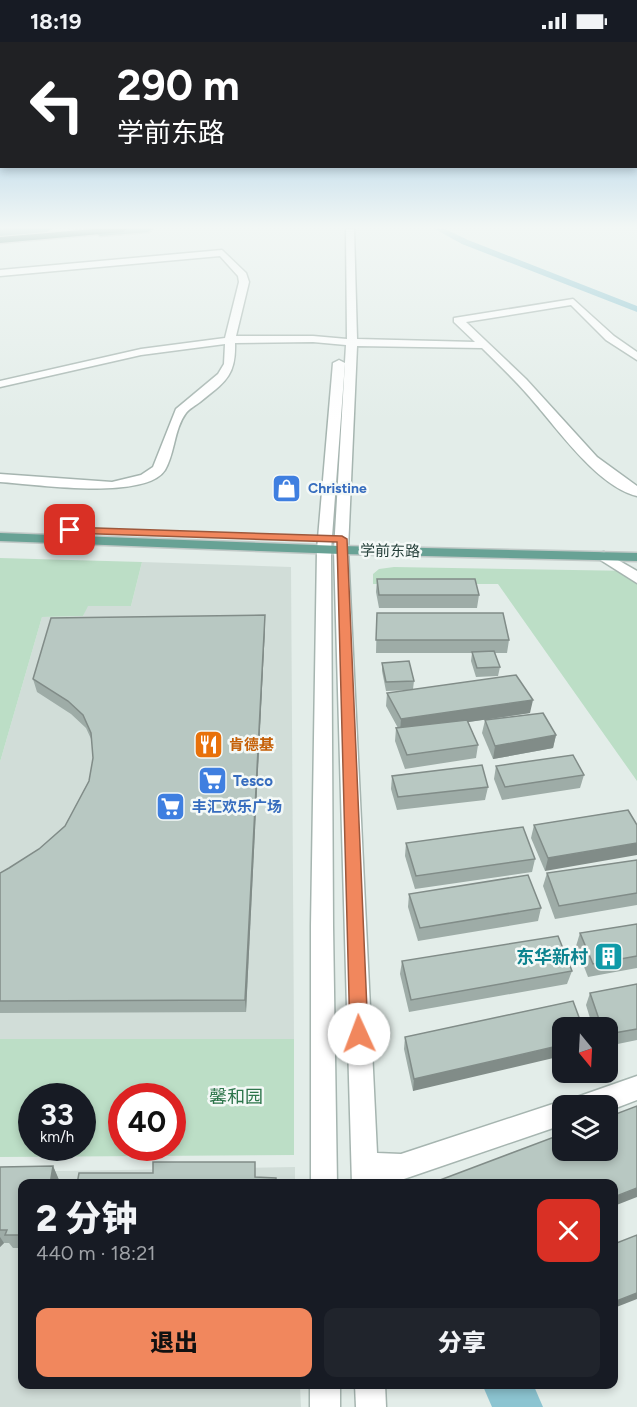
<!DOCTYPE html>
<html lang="zh">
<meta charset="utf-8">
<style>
body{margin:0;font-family:Figtree,"Noto Sans SC",sans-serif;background:#20242c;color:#f1f3f6;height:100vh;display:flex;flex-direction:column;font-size:22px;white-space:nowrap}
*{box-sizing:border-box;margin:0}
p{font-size:20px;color:#9ea1a6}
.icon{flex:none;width:33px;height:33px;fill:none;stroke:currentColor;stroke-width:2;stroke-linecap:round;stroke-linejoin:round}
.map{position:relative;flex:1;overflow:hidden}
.panel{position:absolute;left:18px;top:1137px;width:600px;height:210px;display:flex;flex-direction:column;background:#171b24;border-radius:12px;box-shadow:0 3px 9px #0003}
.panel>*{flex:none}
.banner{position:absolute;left:0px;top:0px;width:638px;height:126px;box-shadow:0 3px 9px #0003;background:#202124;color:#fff;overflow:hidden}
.needle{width:39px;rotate:162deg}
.buttons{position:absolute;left:552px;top:975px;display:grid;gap:12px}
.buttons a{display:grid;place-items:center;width:66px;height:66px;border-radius:12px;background:#171b24;box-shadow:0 3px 9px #0003;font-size:30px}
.speed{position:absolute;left:18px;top:1041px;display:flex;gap:12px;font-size:30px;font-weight:700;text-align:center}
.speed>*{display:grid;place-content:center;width:78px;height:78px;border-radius:50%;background:#171b24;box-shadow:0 3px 9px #0003;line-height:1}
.speed small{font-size:15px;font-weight:400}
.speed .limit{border:9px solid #d22;background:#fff;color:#111}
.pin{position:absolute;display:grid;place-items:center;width:51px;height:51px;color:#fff;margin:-26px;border-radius:12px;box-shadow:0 3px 9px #0006}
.me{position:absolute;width:66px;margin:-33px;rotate:358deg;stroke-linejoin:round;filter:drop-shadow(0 0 4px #0008)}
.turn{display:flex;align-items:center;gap:21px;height:126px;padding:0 18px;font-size:27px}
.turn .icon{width:78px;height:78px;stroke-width:2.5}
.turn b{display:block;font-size:42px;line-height:51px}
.round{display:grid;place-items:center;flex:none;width:63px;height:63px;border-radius:12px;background:#20242c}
.headline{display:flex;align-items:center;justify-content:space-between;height:102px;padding:0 18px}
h1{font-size:36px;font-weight:800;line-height:45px}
.button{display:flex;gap:12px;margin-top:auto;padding:12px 18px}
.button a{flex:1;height:69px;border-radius:12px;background:#f1875d;color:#111;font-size:24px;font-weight:800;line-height:69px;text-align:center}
.button a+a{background:#20242c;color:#f1f3f6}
.status{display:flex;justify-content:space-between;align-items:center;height:42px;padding:0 30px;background:#171b24;direction:ltr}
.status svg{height:16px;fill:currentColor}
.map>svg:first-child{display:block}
</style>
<div class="status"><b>18:19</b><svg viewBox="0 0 49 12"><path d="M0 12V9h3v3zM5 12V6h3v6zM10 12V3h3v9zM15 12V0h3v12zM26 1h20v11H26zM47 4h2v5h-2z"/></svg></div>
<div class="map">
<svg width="637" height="1365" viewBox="0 0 637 1365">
<rect width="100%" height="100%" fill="#e3ede9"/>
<g fill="#d1ddd8">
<polygon points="142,520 291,525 294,997 0,997 0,720 42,575 83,574 87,564 131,564"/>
<polygon points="295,1125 295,1141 22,1142 22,1342 300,1343 301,1365 0,1365 0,1130"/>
</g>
<g fill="#bcdec6" fill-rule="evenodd">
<polygon points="0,516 142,520 131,564 88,564 83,574 42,575 0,720"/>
<polygon points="394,525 637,529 637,739 498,542 373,542 373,532 379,527"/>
<path d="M0,997h294v116l-294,2zM32,1054h50v52h-50zM122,1054h50v52h-50z"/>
</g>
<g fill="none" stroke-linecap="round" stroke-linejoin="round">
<polygon fill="#8cc4d1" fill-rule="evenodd" points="435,187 445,187 468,198 637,264 637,270 462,202"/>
<polygon fill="#8cc4d1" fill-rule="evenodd" points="482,1342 533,1342 543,1365 492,1365"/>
<defs>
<g id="minor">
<path d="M346,187h8l3,110 118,3 -21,-20v-4l119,-19 41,37 23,16v8l-31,-20 -35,-35 -105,17 60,57 71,78 40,29v10c-41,-10 -82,-71 -110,-102 -14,-16 -30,-31 -45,-46l-125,-2 -9,204 29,603 24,1 161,-53 9,5h-9v19l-161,55h-23v4h-26l-18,-634 12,-205 -33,-3 -78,1c1,33 -10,39 -35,59 -4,3 -11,7 -14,11 -12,16 -11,40 -21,57 -20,31 -131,14 -165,12v-8l112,8 29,-7 12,-8 23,-58 42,-35 6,-10 1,-20 -84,11 -141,32v-6l141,-32 84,-11 14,-56 -1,-6 -18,-20 -220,20v-6l222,-20 24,23 3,9 -13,54h77l34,3z"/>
<polygon points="339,318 345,321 331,508 333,884 337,1142 311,1142 311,884 317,508 333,321"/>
<polygon points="604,510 637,529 637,541 599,517 597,514 599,511"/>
<polygon points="637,1034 637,1058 608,1069 608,1064 574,1064 577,1055"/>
<rect x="310" y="1342" width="30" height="23"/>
<polygon points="355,1342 385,1342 386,1365 356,1365"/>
</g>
<g id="major">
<polygon points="16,187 51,187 47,190 0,194 0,188"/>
<polygon points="117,187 152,187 148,190 100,194 96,191"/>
<polygon points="0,491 341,504 637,511 637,519 341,512 0,499"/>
</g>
<polygon id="highway" points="94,187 127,187 123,190 0,201 0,195"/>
</defs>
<use href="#minor" stroke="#a6b5b0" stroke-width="3"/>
<use href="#major" stroke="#c1c9c7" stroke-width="3"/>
<use href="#highway" stroke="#c1c9c7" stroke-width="3"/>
<use href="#minor" fill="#fff" fill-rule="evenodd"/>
<use href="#major" fill="#68a295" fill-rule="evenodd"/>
<use href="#highway" fill="#2f6a60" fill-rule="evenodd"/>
</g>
<g fill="#9eaca7">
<polygon points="377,537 479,553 477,566 379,566 376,550"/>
<polygon points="377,571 509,598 507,611 495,611 500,625 498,634 476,635 471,619 472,611 376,611"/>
<polygon points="265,586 246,970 0,971 0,831 9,826 39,807 65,784 89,739 93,716 92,699 86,686 71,672 37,650 33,637"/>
<polygon points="382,621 414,639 413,647 530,671 468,680 478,703 476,716 405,727 395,699 396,686 398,686 386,664 387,651 412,648 386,649 382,629"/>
<polygon points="485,678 556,693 553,706 493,717 482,691"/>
<polygon points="496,724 584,733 580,746 502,758 494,737"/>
<polygon points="392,734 488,745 485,758 397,768 391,747"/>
<polygon points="628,768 545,829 531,796 534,783"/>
<polygon points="406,801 535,817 532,830 415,847 405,814"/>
<polygon points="637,818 637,863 555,877 543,844 547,831"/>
<polygon points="409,852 541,866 538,879 418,899 408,865"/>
<polygon points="637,882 637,926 588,935 576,904 580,891"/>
<polygon points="402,919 572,929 567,942 409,970 400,932"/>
<polygon points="637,942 637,998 608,1004 608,986 593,986 586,963 590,951"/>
<polygon points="573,959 413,1049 404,1007 405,995"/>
<polygon points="53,1124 59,1138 59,1142 22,1142 22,1206 13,1206 9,1201 4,1201 0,1205 0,1125"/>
</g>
<g fill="#818c88">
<polygon points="265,573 265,586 246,970 245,958"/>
<polygon points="533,658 530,671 400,690 401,677"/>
<polygon points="556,693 553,706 493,717 495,704"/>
<polygon points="637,801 637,813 545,829 548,816"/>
<polygon points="562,1003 562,1014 413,1049 414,1037"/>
<polygon points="53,1124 59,1138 59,1142 50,1142"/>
<polygon points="637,1146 637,1155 614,1164 614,1155"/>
<polygon points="0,1195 4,1201 0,1205"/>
<polygon points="637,1251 637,1257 614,1266 614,1260"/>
</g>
<g fill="#b8c8c2" stroke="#818c88" stroke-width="1.5">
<polygon points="377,537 475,537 479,553 379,553"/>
<polygon points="377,571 503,571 509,598 376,598"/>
<polygon points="265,573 245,958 0,959 0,831 9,826 39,807 65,784 89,739 93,716 91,691 83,673 68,659 33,637 51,576"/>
<polygon points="494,609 500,625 477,626 472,610"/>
<polygon points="409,619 414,639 386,640 382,621"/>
<polygon points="516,633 533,658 401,677 387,651"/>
<polygon points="543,671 556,693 495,704 485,678"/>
<polygon points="467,678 478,703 407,713 396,686"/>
<polygon points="573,713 584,733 505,745 496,724"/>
<polygon points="482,723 488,745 398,755 392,734"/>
<polygon points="628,768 637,783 637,801 548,816 534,783"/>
<polygon points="523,785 535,817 416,834 406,801"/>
<polygon points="637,818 637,851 559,864 547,831"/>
<polygon points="528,833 541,866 420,886 409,852"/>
<polygon points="637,882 637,914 593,922 580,891"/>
<polygon points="558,894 572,929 411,958 402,919"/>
<polygon points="637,942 637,987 608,992 608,986 602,986 590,951"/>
<polygon points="573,959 583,986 562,986 562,1003 414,1037 405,995"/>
<polygon points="637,1064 637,1146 614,1155 614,1142 441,1142 440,1138 562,1092 562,1108 608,1108 608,1075"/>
<polygon points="153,1120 255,1120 255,1135 276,1136 276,1142 77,1142 79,1131 153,1131"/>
<polygon points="53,1124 50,1142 22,1142 22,1193 5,1193 7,1188 0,1188 0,1125"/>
<polygon points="637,1193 637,1251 614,1260 614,1202"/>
</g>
<linearGradient id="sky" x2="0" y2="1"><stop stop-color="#83badf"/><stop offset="0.49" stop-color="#f2f7f5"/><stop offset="1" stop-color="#f2f7f5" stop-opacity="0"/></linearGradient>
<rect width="637" height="378" fill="url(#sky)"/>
<polygon fill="#f1875d" stroke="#9d583c" stroke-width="1.5" points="66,485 342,494 347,497 368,992 366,998 359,1001 353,998 350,992 337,500 70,491 64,488"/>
<defs>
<symbol id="shop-square" viewBox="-11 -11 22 22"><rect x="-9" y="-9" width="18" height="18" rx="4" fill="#3f7fe0" stroke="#f4f9f7"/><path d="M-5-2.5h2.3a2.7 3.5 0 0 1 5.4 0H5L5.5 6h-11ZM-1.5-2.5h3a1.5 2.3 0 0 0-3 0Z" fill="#fff"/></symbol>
<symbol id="restaurant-square" viewBox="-11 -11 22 22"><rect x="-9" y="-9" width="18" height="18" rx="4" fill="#e8710a" stroke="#f4f9f7"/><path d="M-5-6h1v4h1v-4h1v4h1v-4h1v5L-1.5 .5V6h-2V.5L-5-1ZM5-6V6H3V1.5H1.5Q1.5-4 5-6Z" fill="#fff"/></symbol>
<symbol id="supermarket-square" viewBox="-11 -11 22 22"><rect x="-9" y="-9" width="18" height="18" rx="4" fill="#3f7fe0" stroke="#f4f9f7"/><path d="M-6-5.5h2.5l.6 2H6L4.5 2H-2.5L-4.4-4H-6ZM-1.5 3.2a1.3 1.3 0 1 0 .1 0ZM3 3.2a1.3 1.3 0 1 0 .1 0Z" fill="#fff"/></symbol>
<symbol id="building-square" viewBox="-11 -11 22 22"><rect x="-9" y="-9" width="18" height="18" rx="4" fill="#0f9aa8" stroke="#f4f9f7"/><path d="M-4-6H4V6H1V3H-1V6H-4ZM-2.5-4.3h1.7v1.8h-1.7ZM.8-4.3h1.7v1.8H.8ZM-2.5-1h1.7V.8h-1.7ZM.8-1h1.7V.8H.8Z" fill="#fff"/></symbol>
</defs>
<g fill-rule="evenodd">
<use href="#shop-square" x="270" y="430" width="33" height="33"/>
<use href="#restaurant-square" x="192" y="686" width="33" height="33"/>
<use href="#supermarket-square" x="196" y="722" width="33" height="33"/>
<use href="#supermarket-square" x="154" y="748" width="33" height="33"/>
<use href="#building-square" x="592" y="898" width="33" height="33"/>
</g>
<g text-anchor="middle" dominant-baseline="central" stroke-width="5" stroke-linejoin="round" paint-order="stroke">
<g font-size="14" font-weight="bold" fill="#366cbe" stroke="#f4f9f7" text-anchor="start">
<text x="308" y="446">Christine</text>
</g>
<g font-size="15" fill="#233e38" stroke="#f4f9f7">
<text transform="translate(390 509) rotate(1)">学前东路</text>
</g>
<g font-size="15" font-weight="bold" fill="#c56008" stroke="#f4f9f7" text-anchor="start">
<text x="229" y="703">肯德基</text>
</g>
<g font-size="15" font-weight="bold" fill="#366cbe" stroke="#f4f9f7" text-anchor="start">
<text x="233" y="739">Tesco</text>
<text x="192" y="765">丰汇欢乐广场</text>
</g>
<g font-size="18" font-weight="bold" fill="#0d838f" stroke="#f4f9f7" text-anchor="end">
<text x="588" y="915">东华新村</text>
</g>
<g font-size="18" fill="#2d754b" stroke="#f4f9f7">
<text x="236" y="1055">馨和园</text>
</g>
</g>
</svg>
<div class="buttons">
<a><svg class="needle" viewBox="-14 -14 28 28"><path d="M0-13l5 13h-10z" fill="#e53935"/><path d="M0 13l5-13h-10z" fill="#9ea1a6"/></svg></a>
<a><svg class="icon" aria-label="layers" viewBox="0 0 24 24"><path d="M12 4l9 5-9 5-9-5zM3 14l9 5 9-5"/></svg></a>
</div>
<div class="speed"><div>33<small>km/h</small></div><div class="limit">40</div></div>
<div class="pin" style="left:70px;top:488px;background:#d93025"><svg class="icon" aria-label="arrive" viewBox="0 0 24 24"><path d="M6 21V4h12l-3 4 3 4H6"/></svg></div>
<svg class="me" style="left:359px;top:992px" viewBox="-20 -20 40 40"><circle r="19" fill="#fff"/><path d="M0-13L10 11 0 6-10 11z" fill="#f1875d"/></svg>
<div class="banner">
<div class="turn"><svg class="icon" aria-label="left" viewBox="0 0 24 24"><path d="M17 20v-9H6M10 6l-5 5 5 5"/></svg><div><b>290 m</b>学前东路</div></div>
</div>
<section class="panel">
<div class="headline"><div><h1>2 分钟</h1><p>440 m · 18:21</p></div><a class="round" style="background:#d93025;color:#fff"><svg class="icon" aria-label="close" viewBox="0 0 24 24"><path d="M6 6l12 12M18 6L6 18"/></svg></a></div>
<div class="button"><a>退出</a><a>分享</a></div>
</section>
</div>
